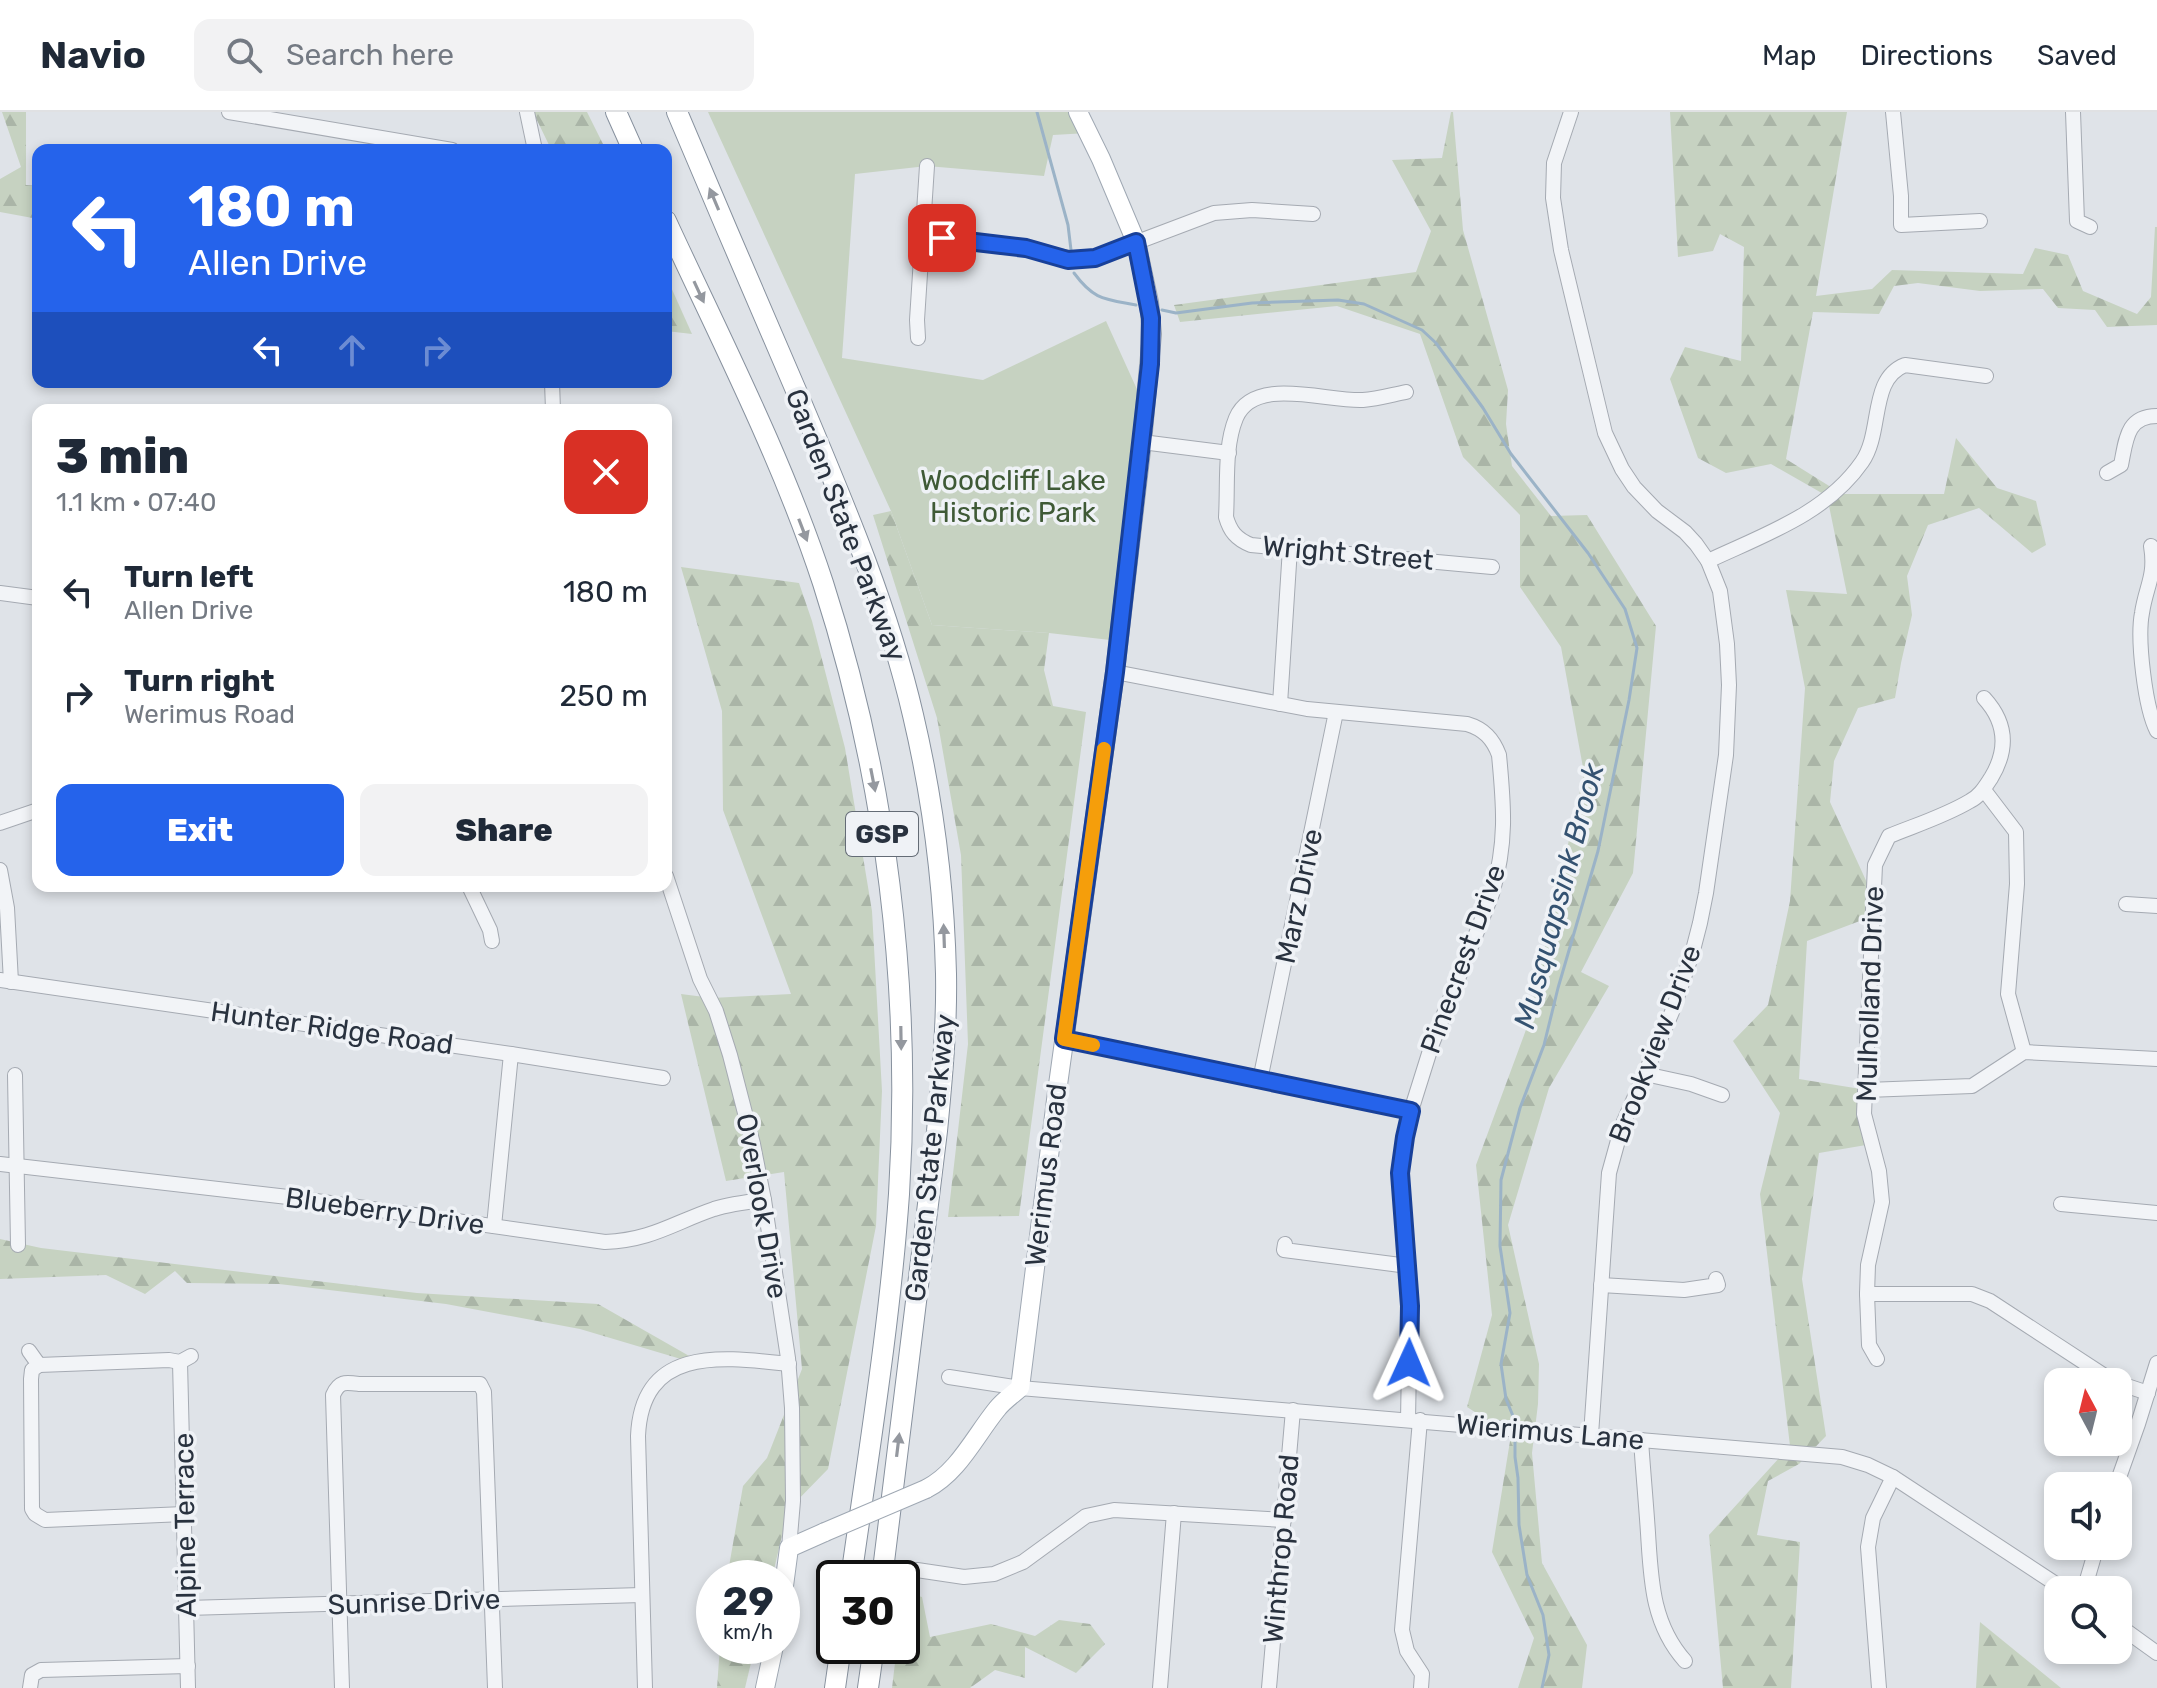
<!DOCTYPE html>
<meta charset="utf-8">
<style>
body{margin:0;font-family:Rubik,sans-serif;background:#f2f2f3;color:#1f2937;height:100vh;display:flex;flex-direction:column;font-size:30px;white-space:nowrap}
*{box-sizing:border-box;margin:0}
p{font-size:26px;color:#747a83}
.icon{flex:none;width:44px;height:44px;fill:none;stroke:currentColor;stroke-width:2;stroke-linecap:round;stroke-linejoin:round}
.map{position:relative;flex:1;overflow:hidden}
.drawer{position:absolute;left:32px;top:292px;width:640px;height:488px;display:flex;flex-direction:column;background:#fff;border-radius:16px;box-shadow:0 4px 12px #0003}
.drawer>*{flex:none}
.banner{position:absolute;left:32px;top:32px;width:640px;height:244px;border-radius:16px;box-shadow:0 4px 12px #0003;background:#2563eb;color:#fff;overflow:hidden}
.needle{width:52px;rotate:353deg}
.tools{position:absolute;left:2044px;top:1256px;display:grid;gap:16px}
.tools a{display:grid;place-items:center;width:88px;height:88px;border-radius:16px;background:#fff;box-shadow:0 4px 12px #0003;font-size:40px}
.speed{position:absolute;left:696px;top:1448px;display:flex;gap:16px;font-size:40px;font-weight:700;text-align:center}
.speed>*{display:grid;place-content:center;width:104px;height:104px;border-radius:50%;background:#fff;box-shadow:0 4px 12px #0003;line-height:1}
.speed small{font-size:20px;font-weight:400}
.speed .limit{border:4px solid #111;border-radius:12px;background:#fff;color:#111}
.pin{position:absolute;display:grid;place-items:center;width:68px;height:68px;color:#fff;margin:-34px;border-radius:16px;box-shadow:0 4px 12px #0006}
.me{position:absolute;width:88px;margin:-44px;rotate:1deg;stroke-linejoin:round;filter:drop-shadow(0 0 6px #0008)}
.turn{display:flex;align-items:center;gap:28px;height:168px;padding:0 24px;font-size:36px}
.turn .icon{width:104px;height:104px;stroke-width:2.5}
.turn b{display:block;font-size:56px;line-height:68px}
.lanes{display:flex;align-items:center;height:76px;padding:0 24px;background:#0003;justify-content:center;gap:40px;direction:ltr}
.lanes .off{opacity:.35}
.round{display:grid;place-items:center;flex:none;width:84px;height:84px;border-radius:16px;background:#f2f2f3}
.overview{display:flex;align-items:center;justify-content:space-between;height:136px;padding:0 24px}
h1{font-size:48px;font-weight:800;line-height:60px}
.button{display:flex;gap:16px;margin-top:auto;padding:16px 24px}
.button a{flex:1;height:92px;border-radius:16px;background:#2563eb;color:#fff;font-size:32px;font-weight:800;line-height:92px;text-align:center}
.button a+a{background:#f2f2f3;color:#1f2937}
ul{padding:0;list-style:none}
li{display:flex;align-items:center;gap:24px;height:104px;padding:0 24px}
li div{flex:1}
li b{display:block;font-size:30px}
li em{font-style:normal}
header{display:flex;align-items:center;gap:48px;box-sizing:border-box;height:112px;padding:0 40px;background:#fff;border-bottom:2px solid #e0e1e3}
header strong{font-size:38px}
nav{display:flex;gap:44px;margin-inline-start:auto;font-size:28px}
.search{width:560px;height:72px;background:#f2f2f3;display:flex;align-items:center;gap:20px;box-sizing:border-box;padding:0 28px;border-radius:16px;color:#747a83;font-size:30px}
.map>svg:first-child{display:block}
</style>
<header>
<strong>Navio</strong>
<div class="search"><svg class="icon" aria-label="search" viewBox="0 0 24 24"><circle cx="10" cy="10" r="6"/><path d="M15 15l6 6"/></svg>Search here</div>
<nav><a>Map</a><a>Directions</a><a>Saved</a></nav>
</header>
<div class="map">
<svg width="2157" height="1576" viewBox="0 0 2157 1576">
<defs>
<pattern id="forest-firs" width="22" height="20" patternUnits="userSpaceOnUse" patternTransform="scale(2)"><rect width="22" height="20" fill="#c6d2c1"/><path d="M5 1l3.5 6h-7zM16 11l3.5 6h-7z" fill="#aab5a7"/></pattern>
</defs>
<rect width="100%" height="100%" fill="#dfe3e8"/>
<g fill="url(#forest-firs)">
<polygon points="2,0 26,0 26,73 38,74 38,107 0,100 0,67 21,55"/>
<polygon points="533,0 587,0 606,38 548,38 549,33"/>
<polygon points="1451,0 1453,0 1463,118 1508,278 1506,312 1512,354 1551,404 1587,403 1656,514 1633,761 1581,860 1609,874 1549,976 1508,1113 1539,1252 1538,1292 1532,1341 1542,1451 1587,1533 1582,1576 1518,1576 1534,1526 1492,1440 1511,1323 1467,1295 1492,1203 1476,1053 1527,915 1584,661 1561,535 1520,475 1520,403 1463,345 1420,222 1337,194 1180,210 1174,193 1416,160 1431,119 1392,48 1442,46"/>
<polygon points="1670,0 1847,0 1816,184 1872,177 1892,158 2023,162 2035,136 2068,143 2083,179 2137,202 2151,185 2155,115 2157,115 2157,213 2107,215 2095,198 2058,196 2043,177 1980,179 1918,171 1894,174 1879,202 1813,200 1786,347 1842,382 1944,382 1956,326 1997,376 2036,389 2046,433 2032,441 1979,396 1928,413 1907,464 1912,503 1901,551 1895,586 1858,596 1834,649 1830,690 1874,786 1873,804 1807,829 1799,967 1867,978 1872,1032 1819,1041 1802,1167 1826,1324 1799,1352 1768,1369 1757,1423 1800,1430 1791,1576 1723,1576 1709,1423 1790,1334 1760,1082 1780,1001 1733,929 1768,893 1790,789 1805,576 1786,478 1847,482 1827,384 1771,352 1726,361 1698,346 1670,267 1685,235 1741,249 1744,135 1720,122 1713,139 1678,145"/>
<polygon points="666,164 692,222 666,219"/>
<polygon points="891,399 932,513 1049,521 1044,558 1053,594 1086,600 1019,1104 948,1105 968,932 961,743 937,606 873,403"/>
<polygon points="681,455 799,471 812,509 845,636 872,799 882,979 876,1114 828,1357 788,1398 772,1466 727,1466 743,1374 767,1346 802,1257 784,1060 726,1069 681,882 712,886 791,882 723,698 722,599"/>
<polygon points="0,1127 41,1136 417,1181 598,1192 698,1249 691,1250 580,1217 446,1192 279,1172 187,1171 175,1159 145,1182 106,1163 0,1167"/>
<polygon points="904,1480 922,1485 930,1525 991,1512 1035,1524 1059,1508 1090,1512 1105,1532 1076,1561 1025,1535 1025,1566 995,1558 970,1576 892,1576 897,1534 902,1534"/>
<polygon points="1980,1510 2061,1576 1976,1576"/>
<polygon points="720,1534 755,1534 745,1576 717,1576"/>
</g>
<polygon fill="#c6d2c1" points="708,0 1078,0 1088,21 1053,23 1044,64 927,54 855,62 842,246 983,268 1106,209 1145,295 1119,529 1049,521 932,513 891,399"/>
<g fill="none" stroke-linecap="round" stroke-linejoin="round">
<g stroke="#9bb3c7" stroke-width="3">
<polyline points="1037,0 1068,113 1071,138"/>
<path d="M1074,161c20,27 30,26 62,32"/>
<polyline points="1162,198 1176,201 1252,191 1338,188 1364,192 1422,218 1436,231 1483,296 1511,342 1588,441 1625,497 1637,536 1629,588 1598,739 1558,876 1544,933 1520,996 1501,1068 1500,1134 1510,1201 1501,1252 1506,1287 1513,1304"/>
<polyline points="1515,1326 1515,1345 1518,1366 1519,1413 1527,1463 1543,1503 1549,1543 1542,1576"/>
</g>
<defs>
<g id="minor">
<polyline points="229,0 452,38"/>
<polyline points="527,0 535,38"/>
<polyline points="1571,0 1554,51 1553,86 1561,138 1605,321 1622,357 1634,375 1657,399 1685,420 1696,432 1708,449 1720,479 1727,532 1729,573 1726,643 1706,781 1700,811 1692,842 1672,900 1622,1014 1609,1061 1591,1323"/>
<polyline points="1893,0 1901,84 1901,113 1980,109"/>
<polyline points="2073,0 2077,109 2090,115"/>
<path d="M924,125c34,3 68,4 102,11 27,6 39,13 69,10l119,-45 38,-3 61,4"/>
<polyline points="918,226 917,208 927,54"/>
<polyline points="552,270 553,298"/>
<path d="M1406,280c-15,3 -29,7 -43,8 -36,2 -109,-25 -127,18 -12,29 -8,67 -10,99 4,14 10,22 25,28l241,22"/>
<polyline points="1142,330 1229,341"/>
<path d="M2107,361l14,-8c5,-24 5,-49 36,-49"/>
<path d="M2151,434c5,30 -5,40 -9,67 -5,26 3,95 15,118"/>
<path d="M1708,449c55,-26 118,-47 154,-99 21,-30 7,-83 43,-97l81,11"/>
<polyline points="0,481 38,486"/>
<path d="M1115,560l192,37 160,15c17,5 26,15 32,31 5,52 8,88 -7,139l-60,150 -21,67 -9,41 -1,43 7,71 2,40 -2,114"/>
<polyline points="1280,592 1290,436"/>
<polyline points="1984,678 2016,720 2017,772 2008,882 2024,940"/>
<polyline points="0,711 38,698"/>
<polyline points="0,758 7,796 11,870"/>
<polyline points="666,764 700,867 716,899 730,943 753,1032 764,1088 788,1246 792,1296 793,1389 789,1436"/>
<polyline points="469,774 490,818 492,829"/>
<polyline points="2126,792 2157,794"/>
<polyline points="0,868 511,942 663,966"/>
<polyline points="1064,927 1411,999"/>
<polyline points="1645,962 1691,972 1722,983"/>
<polyline points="15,963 18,1133"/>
<polyline points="1260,968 1336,600"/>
<polyline points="1867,978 1972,974 2024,940 2157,947"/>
<path d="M0,1052l288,33 317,45c47,-2 68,-19 109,-33 16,-5 33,-7 50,-9"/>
<polyline points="2061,1092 2157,1101"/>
<polyline points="494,1114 511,942"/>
<polyline points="1285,1132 1284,1138 1408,1154"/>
<polyline points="1601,1173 1684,1178 1718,1173 1716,1167"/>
<polyline points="1867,1182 1972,1182 1990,1189 2114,1270"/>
<polyline points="29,1239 39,1253 169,1248 180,1250 191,1244"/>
<path d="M1877,1247l-8,-14 -2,-51 1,-29 14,-63 -3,-31 -15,-57 11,-249 14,-29c27,-11 56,-20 81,-35 10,-5 15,-14 21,-23 17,-28 16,-55 -7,-80"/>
<polyline points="180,1250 188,1576"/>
<polyline points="39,1253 32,1258 31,1267 32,1397 35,1402 45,1408 184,1402"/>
<polyline points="949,1265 1020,1276 1842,1345 1868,1353 1893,1365 2065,1478"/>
<polyline points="2118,1271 2148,1281"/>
<polyline points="1420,1308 1402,1518 1407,1539 1422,1562 1421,1576"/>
<path d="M1641,1328c2,31 5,62 7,93 3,47 4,91 37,128"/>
<polyline points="2116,1374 2138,1312 2157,1251"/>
<polyline points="917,1458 964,1465 994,1462 1023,1450 1086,1404 1114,1398 1284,1408"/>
<polyline points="2084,1478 2097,1434"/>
<polyline points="187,1496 642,1483"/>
<polyline points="2118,1513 2157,1541"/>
<polyline points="30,1576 32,1563 41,1558 188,1554"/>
<path d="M342,1576l-9,-293c6,-14 12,-13 26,-11h121l4,8 11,296"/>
<path d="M645,1576l-7,-252c4,-91 85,-79 151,-72"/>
<polyline points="1160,1576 1174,1401"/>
<polyline points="1269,1576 1293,1298"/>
<polyline points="1879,1576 1868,1435 1873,1406 1893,1365"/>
</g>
<g id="major">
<path d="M926,1377c32,-16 49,-53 71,-80 6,-8 15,-14 23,-21l37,-296 58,-420 27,-230 10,-108 -3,-32 -13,-60 -35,-83 -23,-47"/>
<polyline points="782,1489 789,1436 825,1420"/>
<polyline points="765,1576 774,1534"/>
</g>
<g id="highway">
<polyline points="616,0 633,38"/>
<path d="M677,0c41,97 82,193 124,290 43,102 87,205 112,313 20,85 31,172 33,259 1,52 -4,105 -9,157l-55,447"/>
<path d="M666,109c55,119 116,237 157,362 63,195 89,406 76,611 -9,128 -30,256 -48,384"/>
<polyline points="835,1576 841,1534"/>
<polyline points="868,1576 874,1534"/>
</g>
</defs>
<use href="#minor" stroke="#a5aab2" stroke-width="16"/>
<use href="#major" stroke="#9fa8b3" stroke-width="20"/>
<use href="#highway" stroke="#87919e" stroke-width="22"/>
<use href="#minor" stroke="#f2f4f7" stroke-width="14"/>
<use href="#major" stroke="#fff" stroke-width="18"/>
<use href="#highway" stroke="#fff" stroke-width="20"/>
<defs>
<polyline id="major-bridge" points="825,1420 926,1377"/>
</defs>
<use href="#major-bridge" stroke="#9fa8b3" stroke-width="20" stroke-linecap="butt"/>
<use href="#major-bridge" stroke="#fff" stroke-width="18"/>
</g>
<defs><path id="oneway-solid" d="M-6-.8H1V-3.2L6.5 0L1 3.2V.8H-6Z" transform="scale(2)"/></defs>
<g fill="#94989f">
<use href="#oneway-solid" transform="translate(714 87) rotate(-113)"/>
<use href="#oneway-solid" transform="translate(699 180) rotate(65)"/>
<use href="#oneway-solid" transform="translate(803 418) rotate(69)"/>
<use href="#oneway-solid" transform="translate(873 668) rotate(79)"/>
<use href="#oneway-solid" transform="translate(944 824) rotate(-92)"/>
<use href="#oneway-solid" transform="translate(901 926) rotate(89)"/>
<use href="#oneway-solid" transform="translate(898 1333) rotate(-83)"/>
</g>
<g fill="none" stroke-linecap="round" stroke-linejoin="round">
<defs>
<polyline id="route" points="942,126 1026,136 1068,148 1095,146 1136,130 1151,206 1150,252 1115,560 1064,927 1411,999 1405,1025 1400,1061 1410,1194 1409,1251"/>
</defs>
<use href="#route" stroke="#184099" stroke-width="20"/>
<use href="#route" stroke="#2563eb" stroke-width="14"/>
<polyline stroke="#f59e0b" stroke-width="14" points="1093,933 1064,927 1104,637"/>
</g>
<g text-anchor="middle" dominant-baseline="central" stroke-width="7" stroke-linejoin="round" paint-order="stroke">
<rect fill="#eff2f6" stroke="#646c76" stroke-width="2" x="846" y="700" width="72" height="44" rx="6"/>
<g font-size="26" font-weight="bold" fill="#29323f">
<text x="882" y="722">GSP</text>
</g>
<g font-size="28" fill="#3f5a36" stroke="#eff2f6">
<text x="1013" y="368">Woodcliff Lake<tspan x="1013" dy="32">Historic Park</tspan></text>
</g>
<g font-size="28" fill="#29323f" stroke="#eff2f6">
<text transform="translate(846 413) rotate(69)">Garden State Parkway</text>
<text transform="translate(1348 441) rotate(5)">Wright Street</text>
<text transform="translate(1299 784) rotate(-78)">Marz Drive</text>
<text transform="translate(1463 847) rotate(-70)">Pinecrest Drive</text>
<text transform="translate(1870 882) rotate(-88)">Mulholland Drive</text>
<text transform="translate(332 916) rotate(8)">Hunter Ridge Road</text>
<text transform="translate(1655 932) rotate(-69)">Brookview Drive</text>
<text transform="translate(930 1046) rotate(-84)">Garden State Parkway</text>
<text transform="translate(1046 1063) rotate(-83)">Werimus Road</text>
<text transform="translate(762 1094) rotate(80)">Overlook Drive</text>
<text transform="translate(385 1099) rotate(8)">Blueberry Drive</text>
<text transform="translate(1550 1320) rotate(5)">Wierimus Lane</text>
<text transform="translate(185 1413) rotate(-91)">Alpine Terrace</text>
<text transform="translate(1281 1437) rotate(-85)">Winthrop Road</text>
<text transform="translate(414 1490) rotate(-2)">Sunrise Drive</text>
</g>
<g font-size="30" font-style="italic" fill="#345271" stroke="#eff2f6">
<text transform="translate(1559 784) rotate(-75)">Musquapsink Brook</text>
</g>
</g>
</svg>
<div class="tools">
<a><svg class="needle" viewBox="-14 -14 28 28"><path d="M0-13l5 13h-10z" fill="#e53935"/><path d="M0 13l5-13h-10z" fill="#747a83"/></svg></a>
<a><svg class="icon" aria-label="sound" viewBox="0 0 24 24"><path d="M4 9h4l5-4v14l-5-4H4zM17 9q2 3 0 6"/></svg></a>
<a><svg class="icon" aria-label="search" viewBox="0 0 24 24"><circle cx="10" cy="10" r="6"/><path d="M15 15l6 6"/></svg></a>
</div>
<div class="speed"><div>29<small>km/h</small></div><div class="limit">30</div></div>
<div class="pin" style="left:942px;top:126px;background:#d93025"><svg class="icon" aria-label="arrive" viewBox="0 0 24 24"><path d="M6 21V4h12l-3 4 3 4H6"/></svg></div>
<svg class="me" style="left:1409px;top:1251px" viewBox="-20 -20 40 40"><path d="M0-17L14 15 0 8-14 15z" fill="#2563eb" stroke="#fff" stroke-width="4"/></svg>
<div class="banner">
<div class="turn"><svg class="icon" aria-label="left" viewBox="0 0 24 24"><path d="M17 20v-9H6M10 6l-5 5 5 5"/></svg><div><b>180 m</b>Allen Drive</div></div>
<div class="lanes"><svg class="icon" aria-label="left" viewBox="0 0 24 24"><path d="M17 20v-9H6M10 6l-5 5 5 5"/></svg><svg class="icon off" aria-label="ahead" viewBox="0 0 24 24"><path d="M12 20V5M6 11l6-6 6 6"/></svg><svg class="icon off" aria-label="right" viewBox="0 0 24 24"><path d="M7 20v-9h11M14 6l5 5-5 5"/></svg></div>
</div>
<section class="drawer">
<div class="overview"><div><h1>3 min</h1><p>1.1 km · 07:40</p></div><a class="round" style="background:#d93025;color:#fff"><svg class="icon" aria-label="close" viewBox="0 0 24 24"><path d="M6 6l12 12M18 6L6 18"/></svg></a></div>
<ul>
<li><svg class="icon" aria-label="left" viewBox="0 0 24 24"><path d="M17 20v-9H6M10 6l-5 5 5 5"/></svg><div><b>Turn left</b><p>Allen Drive</p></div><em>180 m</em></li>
<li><svg class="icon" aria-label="right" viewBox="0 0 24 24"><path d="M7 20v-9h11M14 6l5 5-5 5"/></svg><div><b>Turn right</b><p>Werimus Road</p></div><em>250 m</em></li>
</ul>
<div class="button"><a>Exit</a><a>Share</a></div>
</section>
</div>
